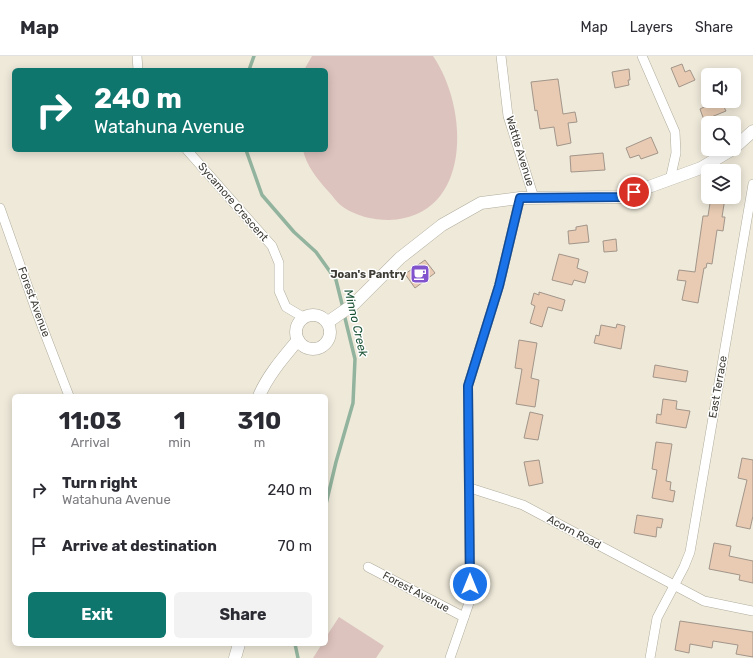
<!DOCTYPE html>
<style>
body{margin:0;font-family:Rubik,sans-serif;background:#f2f2f3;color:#2b2b33;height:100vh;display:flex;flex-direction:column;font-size:15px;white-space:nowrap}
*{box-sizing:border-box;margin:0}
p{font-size:13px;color:#7c7c81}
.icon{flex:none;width:22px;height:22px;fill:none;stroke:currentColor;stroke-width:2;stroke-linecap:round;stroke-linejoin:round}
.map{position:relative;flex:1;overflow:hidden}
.sheet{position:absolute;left:12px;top:338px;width:316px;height:252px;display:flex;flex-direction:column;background:#fff;border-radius:6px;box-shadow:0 2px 10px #0003}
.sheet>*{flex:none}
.hud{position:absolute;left:12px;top:12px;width:316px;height:84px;border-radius:6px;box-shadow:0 2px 10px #0003;background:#0f766e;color:#fff;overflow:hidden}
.fabs{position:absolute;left:701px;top:12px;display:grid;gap:8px}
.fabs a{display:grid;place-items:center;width:40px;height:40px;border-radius:6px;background:#fff;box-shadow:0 2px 10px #0003;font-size:20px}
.pin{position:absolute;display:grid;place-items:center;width:34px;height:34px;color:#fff;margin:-17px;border:2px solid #fff;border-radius:50%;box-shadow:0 1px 4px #0007}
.me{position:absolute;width:44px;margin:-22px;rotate:0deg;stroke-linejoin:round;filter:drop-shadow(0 0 3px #0008)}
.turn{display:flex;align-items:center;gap:14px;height:84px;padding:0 16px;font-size:18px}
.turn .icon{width:52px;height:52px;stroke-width:2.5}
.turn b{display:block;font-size:28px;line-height:34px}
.eta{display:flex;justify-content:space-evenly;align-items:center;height:68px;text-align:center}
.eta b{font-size:24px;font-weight:700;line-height:28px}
.button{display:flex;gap:8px;margin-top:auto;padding:8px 16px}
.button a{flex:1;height:46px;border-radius:6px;background:#0f766e;color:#fff;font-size:16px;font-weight:700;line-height:46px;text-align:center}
.button a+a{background:#f2f2f3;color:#2b2b33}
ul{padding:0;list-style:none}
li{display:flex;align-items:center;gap:12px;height:56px;padding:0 16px}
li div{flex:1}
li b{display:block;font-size:15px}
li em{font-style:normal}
header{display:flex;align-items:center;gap:24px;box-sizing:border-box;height:56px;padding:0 20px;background:#fff;border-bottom:1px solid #e1e1e2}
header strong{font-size:19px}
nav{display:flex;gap:22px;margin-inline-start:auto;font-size:14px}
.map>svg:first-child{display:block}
</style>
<header>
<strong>Map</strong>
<nav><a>Map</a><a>Layers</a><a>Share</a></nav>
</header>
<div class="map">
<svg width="753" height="602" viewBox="0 0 753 602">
<rect width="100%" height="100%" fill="#eee9d9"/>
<g fill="#ddc3be">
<path d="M312,0h121c36,52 40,161 -44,164 -16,0 -33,-4 -46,-13 -6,-4 -10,-11 -15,-16 -10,-11 -22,-26 -25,-41h23v-80h-22z"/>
<polygon points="339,561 384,590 376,602 313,602 322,588 326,588 326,581"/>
</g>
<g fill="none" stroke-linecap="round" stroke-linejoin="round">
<g stroke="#92b39d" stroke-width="3.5">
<polyline points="249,14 254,0"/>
<polyline points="246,94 262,139 294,176 316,196 336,224 343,252"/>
<polyline points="326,448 336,406 353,347 355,303 344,258"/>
<polyline points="295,588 298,602"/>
</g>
</g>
<g fill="#e8cbb2" stroke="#a2958a">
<polygon points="682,8 685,16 690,14 695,24 679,31 671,12"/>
<polygon points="629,13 630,24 628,24 629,29 615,32 612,16"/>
<polygon points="558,23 563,58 575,56 577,66 568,67 571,87 557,90 554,71 540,73 537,54 535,55 531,26"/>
<polygon points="706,45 721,45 726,55 704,64 700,53 708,49"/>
<polygon points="651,81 658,97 641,103 639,99 630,102 626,92"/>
<polygon points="603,97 605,114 571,116 570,100"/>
<polygon points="711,141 725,142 722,161 725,161 723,175 717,174 712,208 707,207 706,212 704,212 698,247 682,244 686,225 677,224 679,214 695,216 703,160 708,160"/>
<polygon points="587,169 589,186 569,188 568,175 576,174 576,171"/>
<polygon points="616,183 617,195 604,196 603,185"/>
<polygon points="559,198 579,203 577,212 588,216 585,227 574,224 572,229 552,224"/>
<polygon points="425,204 435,217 415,232 405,218"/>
<polygon points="539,236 565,244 562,255 548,251 542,271 530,267 535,250 531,248 534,237 539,239"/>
<polygon points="617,268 625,270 621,293 594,287 596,279 599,280 601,269 616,272"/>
<polygon points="519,284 537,287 531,322 539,324 535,351 516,348 522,313 515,312"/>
<polygon points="655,309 688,315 686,326 653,321"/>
<polygon points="663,343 677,345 676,353 690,355 686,372 656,367 657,358 661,359"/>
<polygon points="530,356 543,359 538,384 524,382"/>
<polygon points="656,386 672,388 666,425 671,426 670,434 675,435 673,446 652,442 657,414 652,413"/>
<polygon points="742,402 753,404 753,460 750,473 736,470 747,424 738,422"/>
<polygon points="539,404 543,427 529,430 524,406"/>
<polygon points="637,459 663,463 661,472 657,471 656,481 634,477"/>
<polygon points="714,487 731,490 729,500 753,505 753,527 739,524 740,519 709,513"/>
<polygon points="680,565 753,576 753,601 736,598 738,589 713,585 712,592 690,588 689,597 675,594"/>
</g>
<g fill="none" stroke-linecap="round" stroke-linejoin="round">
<defs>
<g id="minor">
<polyline points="137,0 138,14"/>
<polyline points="501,0 508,60 534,142"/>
<polyline points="642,0 675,76 676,97 670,124"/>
<polyline points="187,94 272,190 279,207 279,235 286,251 303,261"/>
<polyline points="0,152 37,257 69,340"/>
<polyline points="470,432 523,449 704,545 753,555"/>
<polyline points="368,511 464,561"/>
<polyline points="450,602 470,544 468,330 499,230 520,142"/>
<polyline points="650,602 657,562 684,511 690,496 753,128"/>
</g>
<g id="tertiary">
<polyline points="734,92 753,75"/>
<circle cx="313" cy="276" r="17"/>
<polyline points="328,266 354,248 400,202 442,169 481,147 520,142 621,141 701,112 733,93"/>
<path d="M259,340c9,-21 24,-38 39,-56"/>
<polyline points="235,602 239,588"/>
</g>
</defs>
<use href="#minor" stroke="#b0ac9c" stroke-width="10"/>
<use href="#tertiary" stroke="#b0ac9c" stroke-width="13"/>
<use href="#minor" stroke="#fff" stroke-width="9"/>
<use href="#tertiary" stroke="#fff" stroke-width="12"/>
</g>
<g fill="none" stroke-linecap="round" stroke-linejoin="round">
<defs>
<polyline id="route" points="470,528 468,330 499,230 520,142 621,141 634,136"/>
</defs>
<use href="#route" stroke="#114b97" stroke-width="10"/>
<use href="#route" stroke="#1a73e8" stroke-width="7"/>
</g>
<defs>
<symbol id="cafe-square" viewBox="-11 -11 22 22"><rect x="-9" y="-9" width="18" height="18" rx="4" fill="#8154cd" stroke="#fff"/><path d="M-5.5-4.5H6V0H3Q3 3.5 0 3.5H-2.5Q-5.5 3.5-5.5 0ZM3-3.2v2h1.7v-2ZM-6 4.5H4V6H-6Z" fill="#fff"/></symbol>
</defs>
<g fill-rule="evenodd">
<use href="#cafe-square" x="409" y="207" width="22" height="22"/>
</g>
<g text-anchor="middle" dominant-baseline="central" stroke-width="3" stroke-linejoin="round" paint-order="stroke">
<g font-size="11" fill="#3e3c35" stroke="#fff">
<text transform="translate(520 95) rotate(73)">Wattle Avenue</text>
<text transform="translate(233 146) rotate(49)">Sycamore Crescent</text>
<text transform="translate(34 246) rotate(70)">Forest Avenue</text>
<text transform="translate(718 331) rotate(-80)">East Terrace</text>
<text transform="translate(574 476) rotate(28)">Acorn Road</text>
<text transform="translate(416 536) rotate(28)">Forest Avenue</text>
</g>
<g font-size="11" font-weight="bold" fill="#3e3c35" stroke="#fff" text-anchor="end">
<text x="406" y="218">Joan's Pantry</text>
</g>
<g font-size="12" font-style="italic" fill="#195133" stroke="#fff">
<text transform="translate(356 267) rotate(77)">Minno Creek</text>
</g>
</g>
</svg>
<div class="fabs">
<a><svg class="icon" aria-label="sound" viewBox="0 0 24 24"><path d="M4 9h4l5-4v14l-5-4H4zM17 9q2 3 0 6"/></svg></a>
<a><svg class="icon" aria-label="search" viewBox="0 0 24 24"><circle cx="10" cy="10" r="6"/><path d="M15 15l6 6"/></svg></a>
<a><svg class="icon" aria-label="layers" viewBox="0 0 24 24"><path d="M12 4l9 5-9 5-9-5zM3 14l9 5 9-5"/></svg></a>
</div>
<div class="pin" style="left:634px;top:136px;background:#d93025"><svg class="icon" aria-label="arrive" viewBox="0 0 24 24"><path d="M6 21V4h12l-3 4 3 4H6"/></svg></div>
<svg class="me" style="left:470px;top:528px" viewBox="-20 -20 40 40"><circle r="17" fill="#1a73e8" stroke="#fff" stroke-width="3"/><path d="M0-11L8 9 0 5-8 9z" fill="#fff"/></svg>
<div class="hud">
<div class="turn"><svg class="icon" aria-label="right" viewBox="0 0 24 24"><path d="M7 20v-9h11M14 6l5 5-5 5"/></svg><div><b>240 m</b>Watahuna Avenue</div></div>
</div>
<section class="sheet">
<div class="eta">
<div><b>11:03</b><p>Arrival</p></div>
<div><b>1</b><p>min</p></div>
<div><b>310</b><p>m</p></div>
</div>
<ul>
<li><svg class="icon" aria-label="right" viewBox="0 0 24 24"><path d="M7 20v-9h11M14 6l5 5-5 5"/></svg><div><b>Turn right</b><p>Watahuna Avenue</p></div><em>240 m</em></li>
<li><svg class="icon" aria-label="arrive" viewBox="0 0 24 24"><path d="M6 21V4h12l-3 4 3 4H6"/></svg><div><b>Arrive at destination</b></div><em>70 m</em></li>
</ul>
<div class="button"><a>Exit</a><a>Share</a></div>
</section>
</div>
